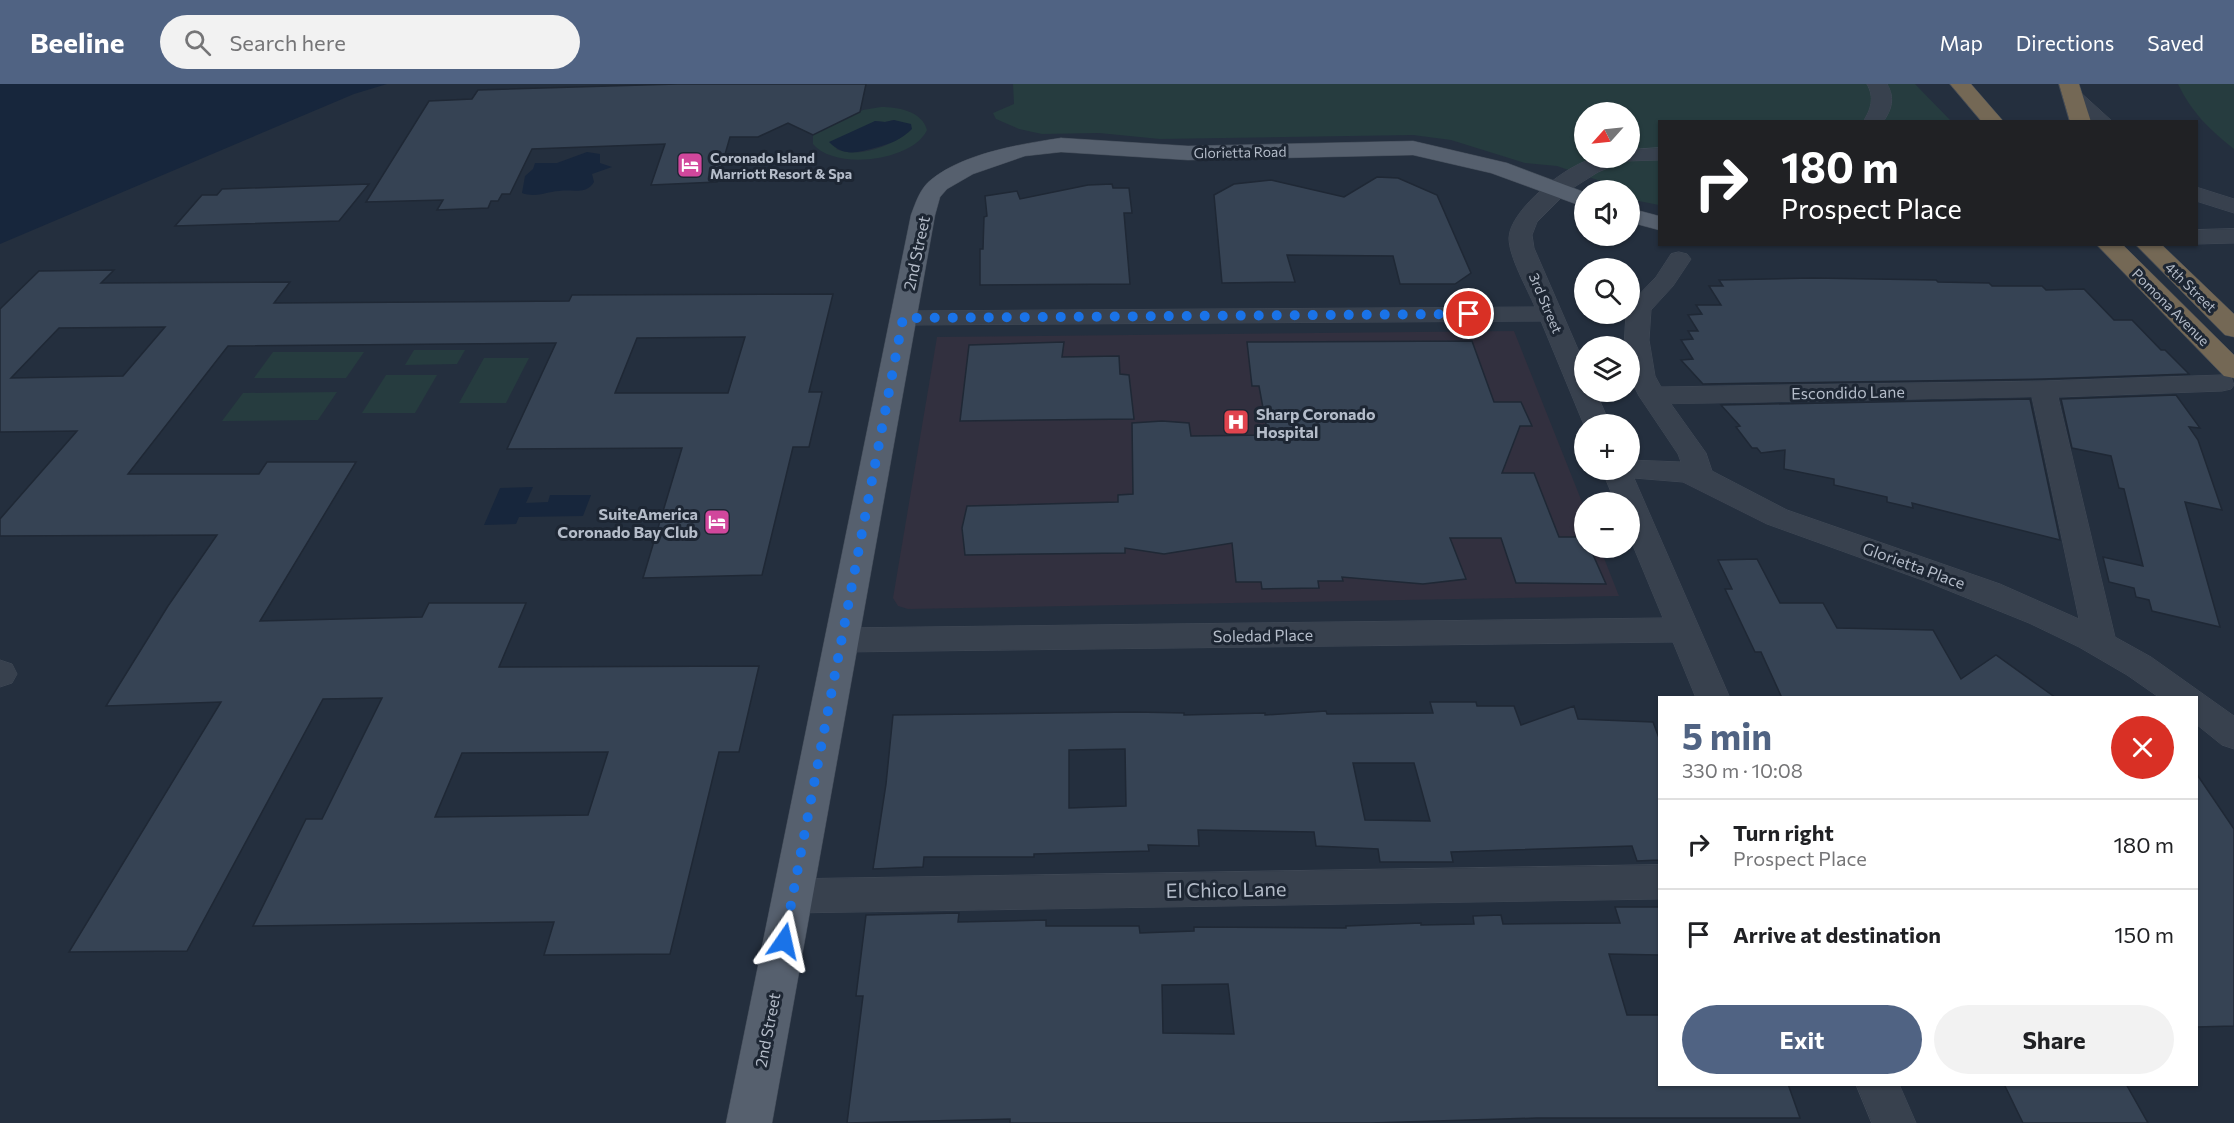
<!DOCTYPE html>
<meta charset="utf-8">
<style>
body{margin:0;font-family:Commissioner,sans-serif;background:#f2f2f2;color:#202124;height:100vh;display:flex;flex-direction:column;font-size:22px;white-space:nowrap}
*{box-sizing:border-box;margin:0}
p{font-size:20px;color:#757577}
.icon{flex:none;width:33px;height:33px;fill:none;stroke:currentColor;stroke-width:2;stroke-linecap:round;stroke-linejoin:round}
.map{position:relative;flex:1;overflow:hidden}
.details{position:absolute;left:1658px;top:612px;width:540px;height:390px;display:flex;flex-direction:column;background:#fff;border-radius:0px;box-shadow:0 2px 4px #0004}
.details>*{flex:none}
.top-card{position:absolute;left:1658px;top:36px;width:540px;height:126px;border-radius:0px;box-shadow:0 2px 4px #0004;background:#202124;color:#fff;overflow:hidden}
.needle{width:39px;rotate:243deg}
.buttons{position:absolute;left:1574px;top:18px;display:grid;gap:12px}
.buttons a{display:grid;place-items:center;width:66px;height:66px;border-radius:50%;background:#fff;box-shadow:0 2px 4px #0004;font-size:30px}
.pin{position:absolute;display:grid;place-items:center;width:51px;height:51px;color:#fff;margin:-26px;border:3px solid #fff;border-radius:50%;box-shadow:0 2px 6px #0007}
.me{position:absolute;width:66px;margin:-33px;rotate:11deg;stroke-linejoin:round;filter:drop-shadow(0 0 4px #0008)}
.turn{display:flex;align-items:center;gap:21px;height:126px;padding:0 24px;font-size:27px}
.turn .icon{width:78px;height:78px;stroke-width:2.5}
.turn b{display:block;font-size:42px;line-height:51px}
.round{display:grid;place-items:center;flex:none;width:63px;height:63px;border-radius:32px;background:#f2f2f2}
.headline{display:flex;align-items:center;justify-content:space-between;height:102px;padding:0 24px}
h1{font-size:36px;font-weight:700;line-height:45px;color:#506383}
.primary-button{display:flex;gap:12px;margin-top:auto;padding:12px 24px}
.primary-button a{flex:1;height:69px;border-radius:36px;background:#506383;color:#fff;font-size:24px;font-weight:700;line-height:69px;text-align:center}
.primary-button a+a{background:#f2f2f2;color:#202124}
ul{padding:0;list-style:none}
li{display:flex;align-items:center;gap:18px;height:90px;padding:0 24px;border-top:2px solid #e0e0e0}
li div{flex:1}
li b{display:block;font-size:22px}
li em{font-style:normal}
header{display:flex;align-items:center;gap:36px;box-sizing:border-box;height:84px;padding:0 30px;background:#506383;color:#fff}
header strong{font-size:28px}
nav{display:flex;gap:33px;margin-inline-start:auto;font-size:21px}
.search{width:420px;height:54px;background:#f2f2f2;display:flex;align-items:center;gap:15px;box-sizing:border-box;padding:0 21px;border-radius:33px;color:#757577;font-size:22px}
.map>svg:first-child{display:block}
</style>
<header>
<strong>Beeline</strong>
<div class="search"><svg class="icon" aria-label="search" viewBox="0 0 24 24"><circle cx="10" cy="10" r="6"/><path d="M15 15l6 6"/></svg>Search here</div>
<nav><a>Map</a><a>Directions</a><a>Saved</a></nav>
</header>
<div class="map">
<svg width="2234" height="1039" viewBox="0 0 2234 1039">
<rect width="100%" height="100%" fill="#242f3e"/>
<polygon fill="#32303f" points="1514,247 1584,423 1584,464 1600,464 1619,512 908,525 898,522 893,514 937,253"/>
<g fill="#263c3f" fill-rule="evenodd">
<path d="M1013,0h902l36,37 -292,1v83l-30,-6v-9h-17l-3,-6 -52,-18 -32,-3 -74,-23 -38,-5 -253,4 -61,-6 -57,1 -23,-5 -23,-10 -3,-6 21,-9zM1584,28h45v46h-45z"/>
<path d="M2178,0h56v65c-24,-19 -43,-37 -56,-65z"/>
<path d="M881,23c17,0 41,4 46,23 -14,31 -92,41 -114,14v-9l50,-25zM894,36l17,10c-17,15 -52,29 -75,19l39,-28 10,1z"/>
<polygon points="414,266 465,266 457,280 405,281"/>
<polygon points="273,268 364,268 346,294 254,294"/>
<polygon points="484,274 529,274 506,319 459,319"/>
<polygon points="386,291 437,291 415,329 362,329"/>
<polygon points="337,308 318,336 222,337 243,309"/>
</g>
<g fill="#17263c">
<polygon points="0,0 387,0 354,10 0,160"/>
<path d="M894,36l17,4 1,5c-12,11 -20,14 -34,18 -20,5 -33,11 -49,-5l46,-21 10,1z"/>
<path d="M587,68l13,2v9l12,4 -20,7 2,8c-7,13 -22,7 -35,9 -14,1 -23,7 -37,2l3,-17 8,-7 2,-6h22z"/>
<polygon points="533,403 526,419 548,418 550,411 591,411 583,432 519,433 516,440 484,441 500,404"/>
</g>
<g fill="#364354" stroke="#1f2835" stroke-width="1.5" fill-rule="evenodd">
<polygon points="677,0 866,0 860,28 813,51 788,39 758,53 730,53 717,98 651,101 665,60 532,65 510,110 502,110 498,117 491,117 488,124 437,126 443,116 366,118 429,17 472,15 478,6"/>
<polygon points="1377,93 1398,94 1437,111 1471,189 1455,200 1400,200 1393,172 1287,171 1295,198 1222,199 1214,111 1234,100 1271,96 1344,113"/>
<polygon points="369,100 339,137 175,142 202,111 217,111 222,105"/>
<polygon points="1112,100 1113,104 1129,104 1132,129 1124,129 1130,200 980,201 980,165 983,165 984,133 987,132 985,112 1017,107 1020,115 1088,101"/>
<path d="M114,186l-13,13 189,-1 -16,21 295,-2 3,-6 261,-1 -24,98h13l-13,55h-16l-31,128 -119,3 39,-130 -175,1 49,-106 -328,3 -100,128h131l8,-12h89l-96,159 162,-4 7,-14h97l-27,64 260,-1 -20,86h-20l-49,202 -126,1 10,-33 -301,4 53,-107h16l60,-121 -59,1 -136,252 -118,1 152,-250 -115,4 62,-100 49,-71 -217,1v-17l77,-88 -77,1v-123l39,-38zM165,243l-42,49 -112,2 48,-50zM745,253l-17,56h-113l22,-55zM608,668l-20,63 -153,2 27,-64z"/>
<polygon points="1812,194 1936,196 1938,198 1989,199 1992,202 2042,202 2046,206 2084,205 2114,236 2132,236 2161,266 2165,266 2189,290 2043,295 1703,300 1681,276 1693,275 1681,256 1693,255 1688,247 1698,247 1688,231 1702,230 1696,221 1721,221 1709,202 1723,202 1719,196"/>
<polygon points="1472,257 1494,318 1521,318 1532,342 1520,342 1502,389 1534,389 1559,453 1584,453 1584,464 1590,464 1606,500 1516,499 1501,454 1450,454 1466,495 1423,500 1342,493 1343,497 1318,497 1319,504 1262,505 1261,498 1236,498 1232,459 1164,470 1125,464 1125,469 965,471 962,444 967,422 1118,418 1118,411 1133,410 1132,339 1162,337 1189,339 1191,352 1268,351 1259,302 1252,302 1247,258"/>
<polygon points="1064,258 1062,273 1119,272 1120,290 1129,291 1134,335 960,337 969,261"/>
<polygon points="2176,311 2200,344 2189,343 2198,356 2222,426 2185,418 2220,543 2152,527 2149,516 2136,513 2134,504 2109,498 2103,473 2143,482 2124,405 2119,404 2111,372 2072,364 2061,315"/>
<polygon points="2030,315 2060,456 1912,419 1913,424 1887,418 1887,413 1834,401 1834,395 1784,385 1785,366 1761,369 1757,364 1752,364 1736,343 1740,342 1721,321"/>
<polygon points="1757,475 1780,519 1823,519 1837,544 1933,546 1961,595 1996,571 2056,614 1782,614 1761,568 1755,568 1725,505 1732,505 1718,476"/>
<path d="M1430,618h46l1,4h37l7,19 53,-19 4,13 75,3 6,16v122l-22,1 -5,-15 -181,6 2,10h-73l-2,-13 -62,-3 -2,-14 -116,-2 1,16 -51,-1 1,6 -115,3v3h-110l-1,10 -50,2 13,-85 7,-69 242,-3 49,1v2l81,-2v2l61,-4 1,3 106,-1zM1125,665l1,57 -57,2v-58zM1353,679h61l16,58 -65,-1z"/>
<polygon points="2196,689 2234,745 2234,942 2196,943"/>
<path d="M1615,823h44v48l-50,-1 18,61h32v69h129l12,34h-263l-166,5h-361v-4l-163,4 16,-127h-7l10,-81 93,-2 -1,9 88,-2v6h93l1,7 54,-2v-4l152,1v-2l75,-3v2l53,-1 -1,-8 28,-1 2,9 117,-1zM1228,900l6,50 -71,-1 -1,-48z"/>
<polygon points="2004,1000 2126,1000 2148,1039 2023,1039"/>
</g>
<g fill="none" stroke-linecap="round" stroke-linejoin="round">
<defs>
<g id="minor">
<path d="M1867,0h20c8,14 5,25 -4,38h-20c8,-13 12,-24 4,-38z"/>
<polygon points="2073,6 2080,8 2113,38 2090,38 2063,12 2066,8"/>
<path d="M1659,64v12l-34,1 -27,11 -30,19 -31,31 -5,13 2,13 50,115v29h12l14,32 -26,1 -43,-104 -638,4 -9,-2 -3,-5 3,-5 9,-2 632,-4c-8,-19 -26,-50 -26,-69 0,-28 61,-77 88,-80 10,-2 22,0 32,0v-8z"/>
<polygon points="2196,103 2234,115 2234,129 2196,117"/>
<polygon points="2234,145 2234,159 2196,160 2196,146"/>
<path d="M1679,168l8,2 4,5 -18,27 -22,24 -2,30 6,36 6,11 382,-6 179,-6 9,2 3,8 -3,4 -9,2 -164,6 57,240 36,20 83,59v33l-12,-4 -26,-21v-26h-36l-33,-23 -48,-28 -50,-24 -104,-42 -158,-57 -84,-42 -49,-4 96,220h-34l-23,-56 -832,10 -11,-3 -5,-9 5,-9 11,-3 822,-10 -34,-82v-34h-14l-13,-32h27v-10l52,2 -3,-8 -39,-58 -10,-20v-30h-5l2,-32h3v-9l27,-28 15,-23zM2032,313l47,222 -79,-35 -213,-74 -75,-39 -6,-18 -35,-49z"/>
<polygon points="0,576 12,580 17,590 12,599 0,603"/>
<polygon points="1659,781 1659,815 792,829 778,824 773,812 778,800 792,795"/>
<polygon points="1856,1000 1899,1000 1916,1039 1872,1039"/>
</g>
<g id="major">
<path d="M1061,54l127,8 225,-5 94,22 77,29v15l-93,-34 -78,-18 -225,5 -127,-8 -36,4 -52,18 -26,15 -7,8 -5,18 -163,908h-46l185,-908c5,-13 9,-27 21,-36 33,-26 89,-35 129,-41z"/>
<polygon points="1629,124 1659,132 1659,146 1629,138"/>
</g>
<g id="highway">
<polygon points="1950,0 1971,0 2004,38 1982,38"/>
<polygon points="2059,0 2079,0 2091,38 2070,38"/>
<polygon points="2096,160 2122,160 2234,271 2234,294 2224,292"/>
<polygon points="2135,160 2161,160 2234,230 2234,253 2225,251"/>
</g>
</defs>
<use href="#minor" stroke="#414a57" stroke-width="1"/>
<use href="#major" stroke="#414a57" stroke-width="1"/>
<use href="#highway" stroke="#434c59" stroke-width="1"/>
<use href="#minor" fill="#38414e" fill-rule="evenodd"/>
<use href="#major" fill="#56606e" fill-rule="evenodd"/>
<use href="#highway" fill="#746855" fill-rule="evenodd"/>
</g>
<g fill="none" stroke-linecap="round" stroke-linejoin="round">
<polyline stroke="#1a73e8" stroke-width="10" stroke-dasharray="0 18" points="784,857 903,234 1469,230"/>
</g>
<defs>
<symbol id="hotel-square" viewBox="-11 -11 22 22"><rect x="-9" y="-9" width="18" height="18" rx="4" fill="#d1479c" stroke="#1d2633"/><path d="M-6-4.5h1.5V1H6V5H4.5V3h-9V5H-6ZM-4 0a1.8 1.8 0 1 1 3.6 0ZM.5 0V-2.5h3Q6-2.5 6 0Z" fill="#fff"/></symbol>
<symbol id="hospital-square" viewBox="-11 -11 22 22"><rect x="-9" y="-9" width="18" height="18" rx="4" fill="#e0444e" stroke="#1d2633"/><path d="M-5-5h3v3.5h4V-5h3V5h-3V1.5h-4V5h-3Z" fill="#fff"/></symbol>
</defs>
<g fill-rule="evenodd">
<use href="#hotel-square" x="675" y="66" width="30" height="30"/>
<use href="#hospital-square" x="1221" y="323" width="30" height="30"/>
<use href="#hotel-square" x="702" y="423" width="30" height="30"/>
</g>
<g text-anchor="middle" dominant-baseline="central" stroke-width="6" stroke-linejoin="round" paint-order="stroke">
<g font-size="14" fill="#b4bcc9" stroke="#1d2633">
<text transform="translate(1240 68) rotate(-1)">Glorietta Road</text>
<text transform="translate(2191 203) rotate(44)">4th Street</text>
<text transform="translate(1546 219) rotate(67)">3rd Street</text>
<text transform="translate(2171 223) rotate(45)">Pomona Avenue</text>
</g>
<g font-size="14" font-weight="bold" fill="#b4bcc9" stroke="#1d2633" text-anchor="start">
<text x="710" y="73">Coronado Island<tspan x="710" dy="16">Marriott Resort &amp; Spa</tspan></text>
</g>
<g font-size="16" fill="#b4bcc9" stroke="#1d2633">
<text transform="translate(916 169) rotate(-78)">2nd Street</text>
<text transform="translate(1848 308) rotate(-1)">Escondido Lane</text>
<text transform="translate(1914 481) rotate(20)">Glorietta Place</text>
<text transform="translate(1263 551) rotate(-1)">Soledad Place</text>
<text transform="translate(767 946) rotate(-79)">2nd Street</text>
</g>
<g font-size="16" font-weight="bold" fill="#b4bcc9" stroke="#1d2633" text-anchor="start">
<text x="1256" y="329">Sharp Coronado<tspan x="1256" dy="18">Hospital</tspan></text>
<text x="698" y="429" text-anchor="end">SuiteAmerica<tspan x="698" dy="18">Coronado Bay Club</tspan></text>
</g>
<g font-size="20" fill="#b4bcc9" stroke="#1d2633">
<text transform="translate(1226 805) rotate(-1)">El Chico Lane</text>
</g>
</g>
</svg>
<div class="buttons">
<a><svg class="needle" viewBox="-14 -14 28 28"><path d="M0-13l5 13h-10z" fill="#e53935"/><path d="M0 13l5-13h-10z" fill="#757577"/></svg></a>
<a><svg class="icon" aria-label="sound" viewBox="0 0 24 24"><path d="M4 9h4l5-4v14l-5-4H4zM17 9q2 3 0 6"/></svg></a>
<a><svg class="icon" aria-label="search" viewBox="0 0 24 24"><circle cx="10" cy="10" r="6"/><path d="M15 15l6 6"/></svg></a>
<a><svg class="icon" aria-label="layers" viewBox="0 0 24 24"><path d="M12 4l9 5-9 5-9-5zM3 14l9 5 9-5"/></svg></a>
<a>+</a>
<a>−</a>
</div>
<div class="pin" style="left:1469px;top:230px;background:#d93025"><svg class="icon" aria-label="arrive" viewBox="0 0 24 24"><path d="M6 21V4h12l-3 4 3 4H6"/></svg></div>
<svg class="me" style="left:784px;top:857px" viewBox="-20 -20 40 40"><path d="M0-17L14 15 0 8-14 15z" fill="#1a73e8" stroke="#fff" stroke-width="4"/></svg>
<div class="top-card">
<div class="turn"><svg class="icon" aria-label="right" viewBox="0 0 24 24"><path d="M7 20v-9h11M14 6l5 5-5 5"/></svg><div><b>180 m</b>Prospect Place</div></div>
</div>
<section class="details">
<div class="headline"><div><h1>5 min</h1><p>330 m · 10:08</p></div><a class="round" style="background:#d93025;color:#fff"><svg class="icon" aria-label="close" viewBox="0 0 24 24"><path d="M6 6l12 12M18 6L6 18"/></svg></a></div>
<ul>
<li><svg class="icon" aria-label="right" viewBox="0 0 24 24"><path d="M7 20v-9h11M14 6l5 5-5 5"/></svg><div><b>Turn right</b><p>Prospect Place</p></div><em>180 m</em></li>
<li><svg class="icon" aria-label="arrive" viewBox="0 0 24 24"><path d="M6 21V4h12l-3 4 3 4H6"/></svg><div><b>Arrive at destination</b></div><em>150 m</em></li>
</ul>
<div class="primary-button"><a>Exit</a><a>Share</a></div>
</section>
</div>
